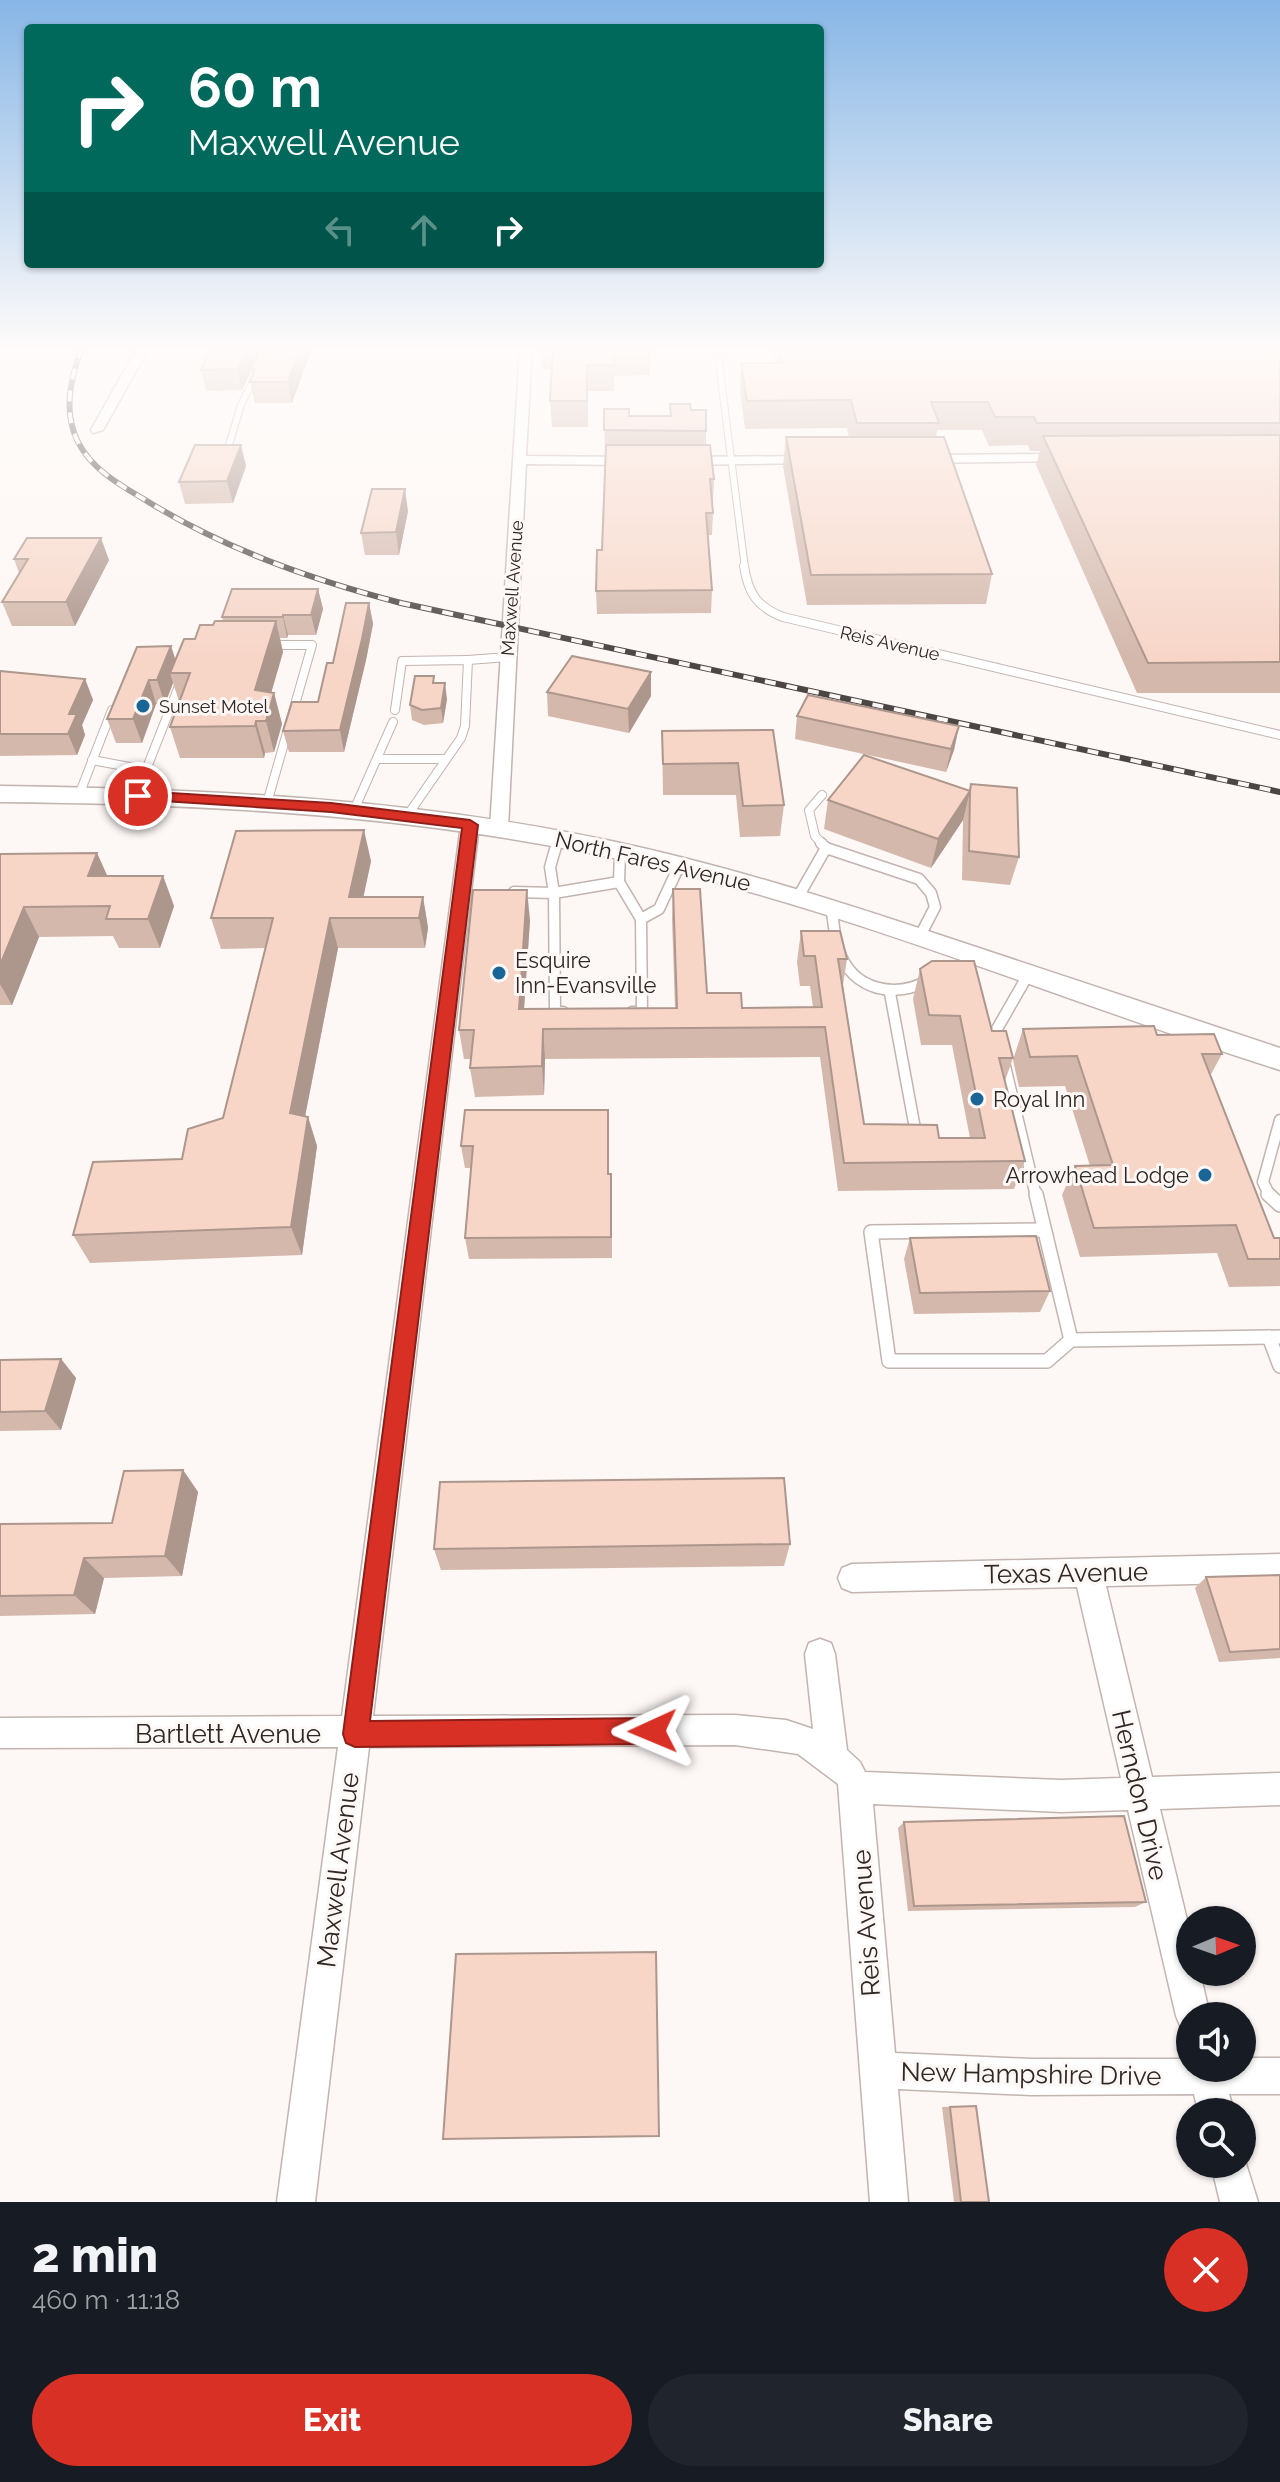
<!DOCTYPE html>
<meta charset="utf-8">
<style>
body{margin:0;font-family:Raleway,sans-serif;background:#20242c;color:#f1f3f6;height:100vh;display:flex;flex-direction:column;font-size:30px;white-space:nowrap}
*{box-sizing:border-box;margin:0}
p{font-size:26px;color:#9ea1a6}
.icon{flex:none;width:44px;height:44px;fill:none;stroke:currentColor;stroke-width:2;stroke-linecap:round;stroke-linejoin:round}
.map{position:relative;height:2202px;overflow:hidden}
.details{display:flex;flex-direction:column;background:#171b24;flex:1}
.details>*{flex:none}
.hud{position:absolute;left:24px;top:24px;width:800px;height:244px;border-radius:8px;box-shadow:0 2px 6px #0004;background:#00695c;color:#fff;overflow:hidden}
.needle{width:52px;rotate:88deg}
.controls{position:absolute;left:1176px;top:1906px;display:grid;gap:16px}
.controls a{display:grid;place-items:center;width:80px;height:80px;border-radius:50%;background:#171b24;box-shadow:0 2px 6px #0004;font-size:40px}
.pin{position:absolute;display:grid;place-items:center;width:68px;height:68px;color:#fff;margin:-34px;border:4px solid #fff;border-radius:50%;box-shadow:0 2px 8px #0007}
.me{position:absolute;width:88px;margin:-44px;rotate:269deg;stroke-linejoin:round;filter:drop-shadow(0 0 6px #0008)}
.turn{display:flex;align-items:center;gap:28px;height:168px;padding:0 32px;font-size:36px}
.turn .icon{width:104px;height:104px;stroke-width:2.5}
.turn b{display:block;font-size:56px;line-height:68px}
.lanes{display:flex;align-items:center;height:76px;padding:0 32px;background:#0003;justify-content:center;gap:40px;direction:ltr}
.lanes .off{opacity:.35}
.round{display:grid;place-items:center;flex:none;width:84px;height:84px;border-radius:42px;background:#20242c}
.head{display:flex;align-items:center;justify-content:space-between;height:136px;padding:0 32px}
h1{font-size:48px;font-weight:800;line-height:60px}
.cta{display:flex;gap:16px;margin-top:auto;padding:16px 32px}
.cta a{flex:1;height:92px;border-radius:48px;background:#d93025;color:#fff;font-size:32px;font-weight:800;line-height:92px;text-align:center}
.cta a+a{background:#20242c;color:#f1f3f6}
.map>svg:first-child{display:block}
</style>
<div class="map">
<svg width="1280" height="2202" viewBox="0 0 1280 2202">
<rect width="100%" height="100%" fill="#fdf7f5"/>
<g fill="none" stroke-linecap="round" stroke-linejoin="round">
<defs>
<g id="lane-far3">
<polyline points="717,348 745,568"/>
<polyline points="225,458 241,405 269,348"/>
</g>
<g id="lane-far2">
<path d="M744,566c4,27 13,41 39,51l497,118"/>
<polyline points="266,645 312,645 267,803"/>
<polyline points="468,660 508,657"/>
<polyline points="395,710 402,661 468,660 465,726 461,738 407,816"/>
<polyline points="378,759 446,759"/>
<polyline points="92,760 146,770 138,796"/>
<polyline points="146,770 181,681"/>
<polyline points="79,795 112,710"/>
<polyline points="822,795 809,810 815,836 823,845"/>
<polyline points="354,810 393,722"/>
<polyline points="556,845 558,839"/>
</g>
<g id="lane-far1">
<polyline points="557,843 550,867 554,893 619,882"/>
<polyline points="821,843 826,848 919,879 931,893 935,907 920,936"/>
<polyline points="620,853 619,882 641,919 642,1012 632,1012"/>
<polyline points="514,892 554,893 555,1012 563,1012"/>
<polyline points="798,897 826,848"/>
<path d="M831,907c3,15 3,30 8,44 14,40 57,48 90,29"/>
<polyline points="641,919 659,909 679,866"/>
<polyline points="890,993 916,1134"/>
<polyline points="1000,1045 997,1029 1029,973"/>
<polyline points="1004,1062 1036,1196"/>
<polyline points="1270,1196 1263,1182 1280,1120"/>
</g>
<g id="lane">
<polyline points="1036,1194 1071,1340 1280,1337"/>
<polyline points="1268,1194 1280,1205"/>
<polyline points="1044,1230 871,1232 889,1361 1047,1361 1071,1340"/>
<polyline points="1269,1337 1280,1366"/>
</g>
<g id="street">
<polygon points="137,348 149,348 103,430 93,433 91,430"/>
<polygon points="520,348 532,348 526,456 635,457 642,461 635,465 526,464 508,828 499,834 490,828"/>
<polygon points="1067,454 1074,458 1072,461 922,463 915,459 922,455"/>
<polygon points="811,456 816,457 816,463 682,465 675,461 682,457"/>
<polygon points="470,819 479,825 373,1716 735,1715 786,1720 813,1729 805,1654 809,1643 820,1639 831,1643 835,1654 847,1750 860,1762 865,1772 1061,1780 1121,1778 1077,1587 852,1592 842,1588 838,1578 842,1568 852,1564 1280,1554 1280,1582 1106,1586 1152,1777 1280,1773 1280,1805 1160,1809 1190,1932 1190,1972 1200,1972 1210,2016 1190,2016 1190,2032 1181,2028 1176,2016 1128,1810 1061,1812 873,1804 895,2053 1031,2059 1190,2059 1190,2068 1242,2068 1242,2058 1280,2058 1280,2094 1229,2094 1234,2112 1198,2112 1194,2094 1031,2095 898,2089 908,2202 870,2202 838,1784 798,1754 735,1745 369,1747 315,2202 277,2202 338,1747 0,1748 0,1718 342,1716 461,825"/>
<polygon points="1242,2151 1258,2202 1220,2202 1211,2164 1242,2164"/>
</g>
<path id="secondary" d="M0,786c205,3 410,12 611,55 123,26 242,65 362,105 102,34 205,68 307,102v22c-200,-63 -394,-145 -597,-196 -224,-56 -453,-70 -683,-72z"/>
</defs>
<use href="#lane-far3" stroke="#c2b4af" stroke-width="8"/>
<use href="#lane-far2" stroke="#c2b4af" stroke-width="10"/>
<use href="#lane-far1" stroke="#c2b4af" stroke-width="13"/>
<use href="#lane" stroke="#c2b4af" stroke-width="16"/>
<use href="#street" stroke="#c2b4af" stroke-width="3"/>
<use href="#secondary" stroke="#c2b4af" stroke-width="3"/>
<use href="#lane-far3" stroke="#fff" stroke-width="6"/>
<use href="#lane-far2" stroke="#fff" stroke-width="8"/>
<use href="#lane-far1" stroke="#fff" stroke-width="10"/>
<use href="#lane" stroke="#fff" stroke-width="13"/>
<use href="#street" fill="#fff" fill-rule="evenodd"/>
<use href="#secondary" fill="#fff" fill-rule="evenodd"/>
<defs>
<path id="rail" d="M82,348c-12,31 -19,64 -4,94 13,26 40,42 64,56 80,50 167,81 259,105l879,189"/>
</defs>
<use href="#rail" stroke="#4b4543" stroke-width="6"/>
<use href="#rail" stroke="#fdf7f5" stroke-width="4" stroke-dasharray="11" stroke-linecap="butt"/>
</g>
<g fill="#d4b8ac">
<polygon points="312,348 292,403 255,403 250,382 252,376 251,371 242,390 206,391 201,370"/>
<polygon points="540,348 651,348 650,375 614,376 614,391 588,391 588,427 552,427 550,401 552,369 542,369"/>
<polygon points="771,348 1280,348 1280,693 1137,693 1036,465 1040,451 1030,451 1028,445 989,446 982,430 937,430 936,437 992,574 986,604 807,605 783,466 786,437 849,437 847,428 745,429 740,391 741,363 774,363"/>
<polygon points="670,404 691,410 706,410 706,445 714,479 713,501 712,501 713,513 712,535 708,535 712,590 711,613 597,614 596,591 602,550 605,452 604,409 629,416 670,416"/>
<polygon points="241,445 246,466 233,503 185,504 179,482"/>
<polygon points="408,511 399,555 365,555 361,533"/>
<polygon points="14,559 109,560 75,626 12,626 2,602 19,573"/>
<polygon points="318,589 323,609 316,635 288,635 287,638 280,638 283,652 271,693 274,693 282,724 274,752 265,753 264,758 180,758 170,727 179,701 173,683 165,704 156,704 142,743 116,743 107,719 137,647 175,660 195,639 213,625 223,621 222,617"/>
<polygon points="369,603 373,624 366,660 344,752 289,752 283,731 318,702 333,663"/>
<polygon points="0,671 85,679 93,700 82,725 85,735 77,755 0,756"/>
<polygon points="435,683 447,699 443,723 424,725 412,720 410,705"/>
<polygon points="547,692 651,696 629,733 548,716"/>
<polygon points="797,716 959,726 954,750 946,772 795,739"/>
<polygon points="773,730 784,805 780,836 740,837 736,795 663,795 662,731"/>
<polygon points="971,784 1019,857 1010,885 962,880 963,820 931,868 824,829 828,800 969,790"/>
<polygon points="97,853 107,876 163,876 174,906 160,948 119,948 113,936 39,937 12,1005 0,1005 0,854"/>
<polygon points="371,861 363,897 423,897 428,928 425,948 338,948 305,1116 308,1117 317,1146 302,1255 90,1263 73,1235 182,1159 223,1118 265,948 221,949 211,918"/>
<polygon points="673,889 707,993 742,1008 813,1007 810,986 800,986 797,962 801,931 847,959 843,985 864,1124 939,1138 970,1138 952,1045 921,1045 913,999 920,969 992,1031 1013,1058 1005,1081 1025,1161 1014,1189 838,1191 820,1057 545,1059 544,1095 475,1097 470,1068 471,1059 464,1059 459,1030 530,920 524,1009 675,1008 672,919"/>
<polygon points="1023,1029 1157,1035 1222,1054 1210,1076 1274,1238 1280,1238 1280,1286 1229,1287 1217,1253 1080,1257 1062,1195 1075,1166 1090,1166 1065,1086 1019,1087 1013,1060"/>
<polygon points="608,1110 609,1174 611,1174 612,1196 612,1258 469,1259 465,1238 471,1168 465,1168 461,1146"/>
<polygon points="910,1238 1050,1291 1040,1312 914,1314 904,1259"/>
<polygon points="61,1359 76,1378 61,1430 0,1431 0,1360"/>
<polygon points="183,1470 198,1492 182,1576 104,1578 95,1614 0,1616 0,1524 112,1523"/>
<polygon points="790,1544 784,1566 441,1570 434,1549"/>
<polygon points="1280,1575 1280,1658 1219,1662 1195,1588 1206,1577"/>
<polygon points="904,1822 1146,1902 1135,1907 908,1911 898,1828"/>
<polygon points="976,2106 989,2202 954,2202 942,2107"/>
</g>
<g fill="#ad968c">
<polygon points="248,348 262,348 251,369 251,371 242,390 237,369"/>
<polygon points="300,348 312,348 292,403 288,382"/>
<polygon points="241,445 246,466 233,503 227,481"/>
<polygon points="405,489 408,511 399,555 396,532"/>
<polygon points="101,538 109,560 75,626 66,602"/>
<polygon points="318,589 323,609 316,635 311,615"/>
<polygon points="369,603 373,624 366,660 344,752 340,730"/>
<polygon points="283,615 288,635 287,638 283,617"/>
<polygon points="276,621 283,652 263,721 255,690"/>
<polygon points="171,646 179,670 170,673 173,683 165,704 157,680"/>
<polygon points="651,672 651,696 629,733 628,709"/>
<polygon points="85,679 93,700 82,725 85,735 77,755 68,734 69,714"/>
<polygon points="149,680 156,704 142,743 133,719"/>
<polygon points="445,683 447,699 443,723 441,708"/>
<polygon points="274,693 282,724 274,752 266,721"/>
<polygon points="256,721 265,753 264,758 255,726"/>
<polygon points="959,726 954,750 946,772 951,749"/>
<polygon points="970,791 963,820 931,868 938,839"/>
<polygon points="364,830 371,861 359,918 349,897"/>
<polygon points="97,853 110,882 88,876"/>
<polygon points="163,876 174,906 160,948 148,919"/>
<polygon points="527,890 530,920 522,1038 519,1009"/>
<polygon points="423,897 428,928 425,948 419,918"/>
<polygon points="24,907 39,937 12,1005 0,984 0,965"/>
<polygon points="330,918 338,948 300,1142 290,1113"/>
<polygon points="543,1029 545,1059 544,1095 542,1066"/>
<polygon points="308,1117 317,1146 302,1255 291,1227"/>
<polygon points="61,1359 76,1378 61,1430 45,1411"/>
<polygon points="183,1470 198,1492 182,1576 165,1556"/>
<polygon points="84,1558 104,1578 95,1614 74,1595"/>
</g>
<g fill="#f7d6c8" stroke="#ad968c" stroke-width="2">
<polygon points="210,348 248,348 237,369 201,370"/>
<polygon points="260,348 300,348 288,382 250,382 255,369 251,369"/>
<polygon points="553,348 650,348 650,350 614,350 614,365 587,365 587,401 550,401"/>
<polygon points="779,348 1280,348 1280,423 1037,423 1034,417 995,417 988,402 931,402 939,423 857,423 851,400 747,401 741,363 783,363"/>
<polygon points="670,404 690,404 691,410 706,410 706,431 604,430 604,409 629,409 629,416 671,416"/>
<polygon points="1280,435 1280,662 1148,663 1043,436"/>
<polygon points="786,437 944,437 992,574 811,575"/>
<polygon points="195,445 241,445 227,481 179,482"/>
<polygon points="606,445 710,445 714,479 710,479 713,513 706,513 712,590 596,591 597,550 602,550"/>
<polygon points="372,489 405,489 396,532 361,533"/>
<polygon points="27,538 101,538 66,602 2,602 28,559 14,559"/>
<polygon points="232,589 318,589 311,615 283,615 283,617 222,617"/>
<polygon points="346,603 369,603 362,639 340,730 283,731 292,702 318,702 327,663 333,663"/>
<polygon points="215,621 276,621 255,690 274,693 266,721 256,721 255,726 170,727 190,673 170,673 184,639 195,639 200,625 213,625"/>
<polygon points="171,646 157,680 149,680 133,719 107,719 137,647"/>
<polygon points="572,656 651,672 628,709 547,692"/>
<polygon points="0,671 85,679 69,714 77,714 68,734 0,734"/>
<polygon points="415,676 434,676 433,683 445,683 441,708 422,710 410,705"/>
<polygon points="808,695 959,726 951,749 797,716"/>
<polygon points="773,730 784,805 743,806 738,763 663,764 662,731"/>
<polygon points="864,755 970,791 971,784 1017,788 1019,857 969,851 970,791 938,839 828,800"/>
<polygon points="364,830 349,897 423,897 419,918 330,918 290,1113 308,1117 291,1227 73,1235 93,1162 182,1159 188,1129 223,1118 273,918 211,918 236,831"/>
<polygon points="97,853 88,876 163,876 148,919 106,919 110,906 24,907 0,965 0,854"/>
<polygon points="673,889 700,889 707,993 741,993 742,1008 822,1007 815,956 804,956 801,931 840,931 847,959 838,959 864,1124 937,1125 939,1138 985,1138 960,1016 929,1015 920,969 932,961 974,961 992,1031 1006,1031 1013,1058 999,1058 1025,1161 844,1163 825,1027 543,1029 542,1066 470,1068 474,1030 459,1030 473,890 527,890 519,1009 677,1008"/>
<polygon points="1154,1026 1157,1035 1214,1034 1222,1054 1202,1054 1274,1238 1280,1238 1280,1259 1248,1259 1236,1225 1094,1228 1075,1166 1113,1165 1077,1056 1030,1057 1023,1029"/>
<polygon points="465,1110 608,1110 608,1174 611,1174 611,1237 465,1238 473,1146 461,1146"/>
<polygon points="1036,1236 1050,1291 920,1293 910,1238"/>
<polygon points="61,1359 45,1411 0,1412 0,1360"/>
<polygon points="183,1470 165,1556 84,1558 74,1595 0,1596 0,1524 112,1523 124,1471"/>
<polygon points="784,1478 790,1544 434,1549 440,1482"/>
<polygon points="1280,1575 1280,1649 1230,1652 1206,1577"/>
<polygon points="1124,1816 1146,1902 914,1906 904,1822"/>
<polygon points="656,1952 659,2136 443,2139 456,1954"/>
<polygon points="976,2106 989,2202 961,2202 950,2107"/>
</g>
<linearGradient id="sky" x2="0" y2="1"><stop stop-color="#87b6e6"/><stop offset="0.53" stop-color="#fefbfa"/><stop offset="1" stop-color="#fefbfa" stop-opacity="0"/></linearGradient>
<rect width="1280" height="656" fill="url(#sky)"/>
<polygon fill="#d93025" stroke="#8d1f18" stroke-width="2" points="138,791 331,803 470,820 478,825 370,1721 653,1718 662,1722 666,1731 662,1740 653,1744 355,1747 346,1743 343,1734 462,828 331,812 132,799 132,793"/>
<g fill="#196598" stroke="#fdf7f5" stroke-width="3">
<circle cx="143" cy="706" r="8"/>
<circle cx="499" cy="973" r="8"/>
<circle cx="977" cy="1099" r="8"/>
<circle cx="1205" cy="1175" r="8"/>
</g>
<g text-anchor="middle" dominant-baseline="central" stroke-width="6" stroke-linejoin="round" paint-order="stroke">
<g font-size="18" fill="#2d2725" stroke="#fdf7f5">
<text transform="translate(512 588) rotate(-86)">Maxwell Avenue</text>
<text transform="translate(890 643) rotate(13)">Reis Avenue</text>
</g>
<g font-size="18" fill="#2d2725" stroke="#fdf7f5" text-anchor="start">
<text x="159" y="706">Sunset Motel</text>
</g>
<g font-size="22" fill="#2d2725" stroke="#fdf7f5">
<text transform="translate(653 861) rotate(13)">North Fares Avenue</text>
</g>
<g font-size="22" fill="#2d2725" stroke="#fdf7f5" text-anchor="start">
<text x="515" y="960">Esquire<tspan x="515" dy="25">Inn-Evansville</tspan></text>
<text x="993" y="1099">Royal Inn</text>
<text x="1189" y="1175" text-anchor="end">Arrowhead Lodge</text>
</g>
<g font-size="26" fill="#2d2725" stroke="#fdf7f5">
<text transform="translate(1066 1573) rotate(-1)">Texas Avenue</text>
<text x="228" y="1734">Bartlett Avenue</text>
<text transform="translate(1140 1795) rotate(77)">Herndon Drive</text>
<text transform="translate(338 1870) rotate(-83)">Maxwell Avenue</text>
<text transform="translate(866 1923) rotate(-94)">Reis Avenue</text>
<text transform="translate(1031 2074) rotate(1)">New Hampshire Drive</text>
</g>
</g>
</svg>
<div class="controls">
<a><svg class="needle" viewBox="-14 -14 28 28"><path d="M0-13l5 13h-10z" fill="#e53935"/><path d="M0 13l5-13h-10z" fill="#9ea1a6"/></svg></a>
<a><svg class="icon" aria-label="sound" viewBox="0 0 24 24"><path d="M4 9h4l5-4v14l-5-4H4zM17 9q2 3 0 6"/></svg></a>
<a><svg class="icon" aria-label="search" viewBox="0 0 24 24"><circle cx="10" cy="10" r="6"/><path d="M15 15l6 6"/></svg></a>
</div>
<div class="pin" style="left:138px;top:796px;background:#d93025"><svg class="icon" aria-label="arrive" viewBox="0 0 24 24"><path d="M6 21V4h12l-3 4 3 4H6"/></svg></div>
<svg class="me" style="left:653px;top:1731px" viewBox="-20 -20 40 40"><path d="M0-17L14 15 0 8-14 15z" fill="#d93025" stroke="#fff" stroke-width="4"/></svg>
<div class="hud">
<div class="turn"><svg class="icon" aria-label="right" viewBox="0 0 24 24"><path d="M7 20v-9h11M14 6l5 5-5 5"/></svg><div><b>60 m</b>Maxwell Avenue</div></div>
<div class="lanes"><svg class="icon off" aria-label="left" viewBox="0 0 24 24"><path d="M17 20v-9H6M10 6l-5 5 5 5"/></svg><svg class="icon off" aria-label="ahead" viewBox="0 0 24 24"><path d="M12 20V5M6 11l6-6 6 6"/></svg><svg class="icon" aria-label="right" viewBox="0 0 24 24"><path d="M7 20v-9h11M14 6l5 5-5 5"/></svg></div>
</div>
</div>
<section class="details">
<div class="head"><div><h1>2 min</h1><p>460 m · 11:18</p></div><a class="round" style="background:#d93025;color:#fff"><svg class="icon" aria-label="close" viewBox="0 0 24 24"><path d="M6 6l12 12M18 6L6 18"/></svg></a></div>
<div class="cta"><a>Exit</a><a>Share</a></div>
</section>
